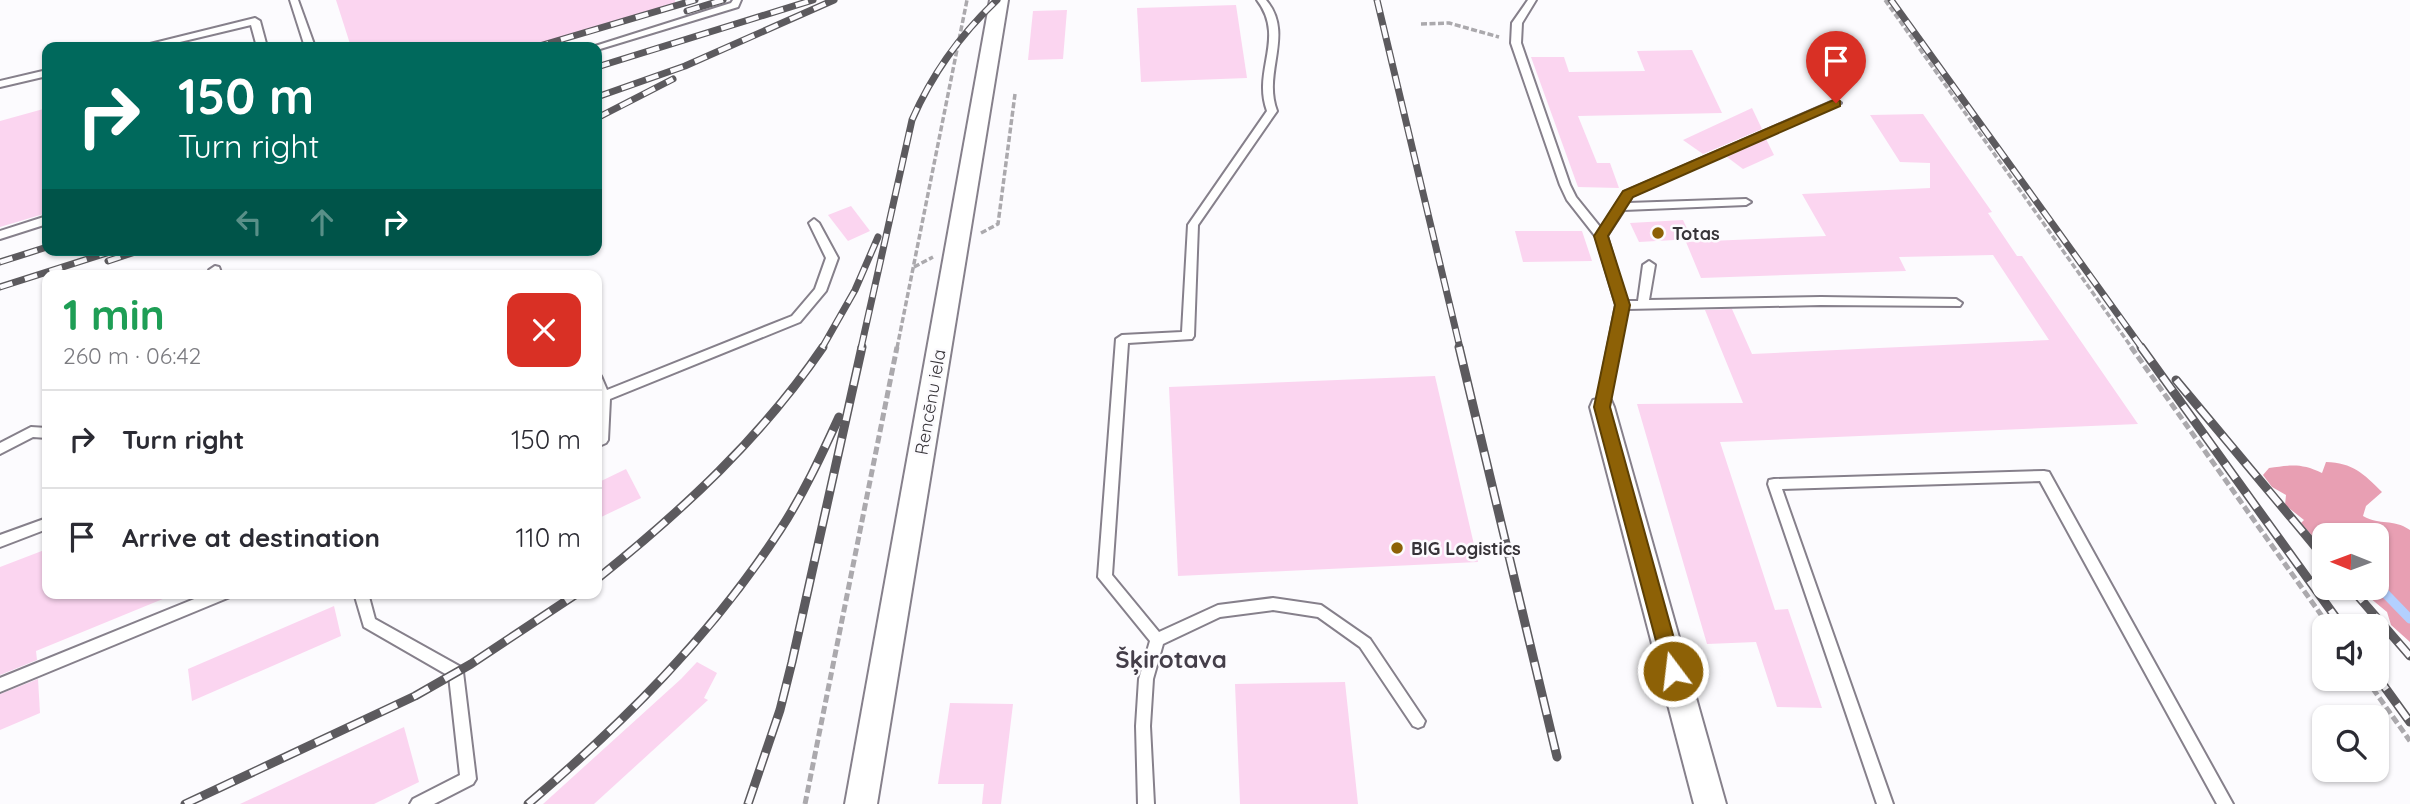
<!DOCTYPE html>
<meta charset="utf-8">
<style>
body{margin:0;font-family:Quicksand,sans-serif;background:#f2f2f3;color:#2b2b33;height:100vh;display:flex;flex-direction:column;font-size:26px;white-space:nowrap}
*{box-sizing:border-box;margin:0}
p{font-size:23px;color:#7c7c81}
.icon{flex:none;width:38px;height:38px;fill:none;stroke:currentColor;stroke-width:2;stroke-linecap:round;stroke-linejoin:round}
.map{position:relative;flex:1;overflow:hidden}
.side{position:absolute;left:42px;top:270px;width:560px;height:329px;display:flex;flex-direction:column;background:#fff;border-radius:14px;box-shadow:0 2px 5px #0004}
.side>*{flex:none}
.banner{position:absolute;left:42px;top:42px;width:560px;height:214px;border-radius:14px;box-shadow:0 2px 5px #0004;background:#00695c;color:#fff;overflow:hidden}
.needle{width:46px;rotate:271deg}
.controls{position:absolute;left:2312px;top:523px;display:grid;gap:14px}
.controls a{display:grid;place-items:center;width:77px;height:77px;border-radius:14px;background:#fff;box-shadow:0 2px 5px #0004;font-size:35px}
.pin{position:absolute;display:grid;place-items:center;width:60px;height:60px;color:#fff;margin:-72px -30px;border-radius:50% 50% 50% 0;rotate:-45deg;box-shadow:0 0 7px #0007}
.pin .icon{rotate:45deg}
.me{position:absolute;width:77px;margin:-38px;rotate:345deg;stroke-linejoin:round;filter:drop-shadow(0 0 5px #0008)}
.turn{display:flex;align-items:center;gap:24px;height:147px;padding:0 21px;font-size:32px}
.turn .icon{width:91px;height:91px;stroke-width:2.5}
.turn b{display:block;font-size:49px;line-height:60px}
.lanes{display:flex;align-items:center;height:66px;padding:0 21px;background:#0003;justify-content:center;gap:35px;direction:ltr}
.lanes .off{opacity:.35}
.round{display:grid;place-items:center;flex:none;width:74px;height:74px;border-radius:14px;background:#f2f2f3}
.summary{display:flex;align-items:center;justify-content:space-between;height:119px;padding:0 21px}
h1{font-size:42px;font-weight:700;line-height:52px;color:#1e9e55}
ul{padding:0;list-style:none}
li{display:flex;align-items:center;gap:21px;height:98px;padding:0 21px;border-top:2px solid #e1e1e2}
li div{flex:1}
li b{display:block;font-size:26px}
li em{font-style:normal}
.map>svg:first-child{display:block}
</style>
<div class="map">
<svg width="2410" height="804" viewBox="0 0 2410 804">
<rect width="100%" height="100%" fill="#fcfbfe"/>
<path fill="#e89fb3" d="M2326,462c27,1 37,11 56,30l-16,14 -3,10c18,10 29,2 47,14v112l-19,-17 -4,-13 -29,-24h18v-52h-52v13l-23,-26 3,-3 -19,-15 1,-10 -14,-8 -9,-12 6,-7c22,-3 32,-5 53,5z"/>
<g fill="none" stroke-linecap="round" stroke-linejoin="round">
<polyline stroke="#b3d0ff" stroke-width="9" points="2376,584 2410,619"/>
</g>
<g fill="#fbd5f0">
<polygon points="336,0 675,0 676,5 533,47 351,47"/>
<polygon points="1236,5 1247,78 1141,82 1137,8"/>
<polygon points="1067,10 1063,59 1028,60 1033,11"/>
<polygon points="1692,50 1722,113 1578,116 1597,163 1610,163 1619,188 1578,187 1531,57 1564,57 1569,72 1645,71 1637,51"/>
<polygon points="47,108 47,213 0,227 0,121"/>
<polygon points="1752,108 1762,129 1703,154 1683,140"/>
<polygon points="1923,114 1992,212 1988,213 2017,256 2022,256 2138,424 1720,442 1775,610 1788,609 1822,708 1777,707 1756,642 1707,644 1637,404 1743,403 1705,310 1732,309 1752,354 2049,340 1993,255 1899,257 1906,271 1701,278 1686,242 1826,236 1802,194 1930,188 1930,163 1900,162 1870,115"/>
<polygon points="1766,139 1774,155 1743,169 1727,157"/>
<polygon points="851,206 870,231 848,241 828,215"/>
<polygon points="1683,220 1692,239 1639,242 1630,223"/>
<polygon points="1515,231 1582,231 1592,261 1523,262"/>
<polygon points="1435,376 1478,562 1178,576 1169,387"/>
<polygon points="626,469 641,498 597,519 597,483"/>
<polygon points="47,549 47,593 175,594 36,651 37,660 0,675 0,567"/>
<polygon points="334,606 341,636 192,701 188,669"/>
<polygon points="697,662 717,673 704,698 708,700 594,804 543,804 681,679"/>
<polygon points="38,679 40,713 0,730 0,694"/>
<polygon points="1345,682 1358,804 1240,804 1235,684"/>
<polygon points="950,703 1013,704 1001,804 982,804 984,784 938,784"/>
<polygon points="404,727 419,782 374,804 240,804"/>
</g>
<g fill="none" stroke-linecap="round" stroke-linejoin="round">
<defs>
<g id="lane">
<polygon points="290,0 298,0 315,47 305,47"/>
<polygon points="733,0 741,0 738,7 600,49 597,50 597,47 592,47 731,3"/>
<path d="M1257,0h9c29,34 -4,72 11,111l-79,114 -4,111 -2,3 -64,4 -16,232 47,57 59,-27 55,-7 48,7 49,34 55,82 -2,5 -5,2 -5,-2 -53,-79 -42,-30 -45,-7 -53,7 -57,27 -10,35 -3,47 4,78h-16l-2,-78 3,-47 11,-38 -52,-64 18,-238 6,-4 60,-3 6,-107 79,-114c-15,-41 19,-73 -10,-111z"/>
<polygon points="1528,0 1536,0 1522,23 1521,43 1570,185 1576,197 1601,228 1624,192 1833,101 1836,100 1841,103 1632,196 1628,203 1746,199 1751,202 1746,205 1624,210 1607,236 1626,301 1638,301 1643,265 1649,261 1655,265 1649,300 1821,297 1956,299 1962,303 1960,306 1821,305 1627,309 1608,407 1606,410 1598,410 1596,407 1616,305 1596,237 1567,200 1560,185 1511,43 1512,23"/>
<polygon points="255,18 260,21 267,47 257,47 251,25 159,47 144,47 146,45"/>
<polygon points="47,70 47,76 0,87 0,81"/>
<polygon points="47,216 47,224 0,239 0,231"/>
<polygon points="814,219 819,223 838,258 826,291 800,322 610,399 608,440 606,443 597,447 597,375 601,376 607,390 792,316 815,289 826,258 809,223"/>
<polygon points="215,266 219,267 222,275 210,275 209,270"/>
<polygon points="31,427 47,428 47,438 33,437 0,454 0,443"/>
<polygon points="2044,471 2049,472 2233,804 2217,804 2040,481 1782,489 1893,804 1877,804 1768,484 1769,480 1774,479"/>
<polygon points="47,518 47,529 0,547 0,535"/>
<polygon points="209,593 232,593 230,597 0,692 0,678"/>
<polygon points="354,593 368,593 375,619 461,667 463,672 476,779 473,784 434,804 410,804 413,799 460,775 449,676 364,627"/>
</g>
<g id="street">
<polygon points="990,0 1008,0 877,804 845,804"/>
<polygon points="1602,398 1611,400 1614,407 1726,804 1694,804 1590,407 1593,400"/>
</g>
</defs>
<use href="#lane" stroke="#86808b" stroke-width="4"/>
<use href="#street" stroke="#86808b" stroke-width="4"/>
<g stroke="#aba9ad" stroke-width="3.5" stroke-dasharray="6 2.5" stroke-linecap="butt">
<polyline points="1885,0 2132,348"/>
<polyline points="1421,24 1449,23 1499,37"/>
<polyline points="981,233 998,224 1015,94"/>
<polyline points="914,267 933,257"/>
<polyline points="897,348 967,0"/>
</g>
<g stroke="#aba9ad" stroke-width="5" stroke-dasharray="8 3.5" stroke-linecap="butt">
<polyline points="2131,347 2329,626"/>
<polyline points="2366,679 2410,741"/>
<polyline points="805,804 897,347"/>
</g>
<use href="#lane" fill="#fff" fill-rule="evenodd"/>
<use href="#street" fill="#fff" fill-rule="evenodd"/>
<defs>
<g id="rail-far1">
<polyline points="1377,0 1460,348"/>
<polyline points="1891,0 2142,348"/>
<polyline points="687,11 723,0"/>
<polyline points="536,47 695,0"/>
<polyline points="597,67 813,0"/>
<polyline points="597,97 685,66 834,0"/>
<polyline points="597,118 673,79"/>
<polyline points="108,261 141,250"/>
<polyline points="0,262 47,247"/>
<polyline points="0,287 116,250"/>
<polyline points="822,348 855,290 878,237"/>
<path d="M861,348l51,-228c20,-46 48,-85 85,-120"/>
</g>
<g id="rail">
<polyline points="1459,347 1557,757"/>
<polyline points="2141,347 2342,626"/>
<polyline points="2176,380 2324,557"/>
<path d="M597,579c86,-69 164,-141 226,-232"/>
<polyline points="2351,588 2410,656"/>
<polyline points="2376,675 2410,722"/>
<polyline points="185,804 415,696 471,664 578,593"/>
<path d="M528,804c95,-81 183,-168 252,-274 23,-35 41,-74 59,-113"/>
<polyline points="748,804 780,710 792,662 862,347"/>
</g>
</defs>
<use href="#rail-far1" stroke="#5c5a5e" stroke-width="7"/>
<use href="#rail" stroke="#5c5a5e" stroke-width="9"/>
<use href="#rail-far1" stroke="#fcfbfe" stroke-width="4.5" stroke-dasharray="13" stroke-linecap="butt"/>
<use href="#rail" stroke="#fcfbfe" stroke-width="6" stroke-dasharray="18" stroke-linecap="butt"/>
</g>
<polygon fill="#8d6106" stroke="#5c3f04" stroke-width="2" points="1836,99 1840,101 1840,106 1633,197 1608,236 1630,305 1610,407 1683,671 1680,676 1673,679 1667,676 1664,671 1594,407 1615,305 1594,236 1623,191"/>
<g fill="#8d6106" stroke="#fcfbfe" stroke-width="2.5">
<circle cx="1658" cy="233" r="7"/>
<circle cx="1397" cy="548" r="7"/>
</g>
<g text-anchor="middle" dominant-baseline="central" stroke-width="5" stroke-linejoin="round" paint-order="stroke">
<g font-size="18" font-weight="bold" fill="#373439" stroke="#fcfbfe" text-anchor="start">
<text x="1672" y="233">Totas</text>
<text x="1411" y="548">BIG Logistics</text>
</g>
<g font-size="18" fill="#373439" stroke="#fcfbfe">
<text transform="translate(930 402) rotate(-80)">Rencēnu iela</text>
</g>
<g font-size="24" font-weight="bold" fill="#443e49" stroke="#fcfbfe">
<text x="1171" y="659">Šķirotava</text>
</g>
</g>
</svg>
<div class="controls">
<a><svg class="needle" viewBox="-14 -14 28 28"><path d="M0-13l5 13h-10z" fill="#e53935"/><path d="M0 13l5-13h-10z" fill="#7c7c81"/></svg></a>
<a><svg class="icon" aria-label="sound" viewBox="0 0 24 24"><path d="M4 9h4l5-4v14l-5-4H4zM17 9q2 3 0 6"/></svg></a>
<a><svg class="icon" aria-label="search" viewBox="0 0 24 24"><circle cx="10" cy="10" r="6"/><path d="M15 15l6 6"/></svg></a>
</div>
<div class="pin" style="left:1836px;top:103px;background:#d93025"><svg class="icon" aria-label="arrive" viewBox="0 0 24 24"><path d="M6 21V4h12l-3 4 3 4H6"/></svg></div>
<svg class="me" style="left:1673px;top:671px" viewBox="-20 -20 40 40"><circle r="17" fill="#8d6106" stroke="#fff" stroke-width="3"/><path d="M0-11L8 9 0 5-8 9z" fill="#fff"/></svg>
<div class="banner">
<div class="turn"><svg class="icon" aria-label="right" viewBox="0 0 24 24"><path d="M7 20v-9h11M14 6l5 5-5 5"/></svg><div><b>150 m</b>Turn right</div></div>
<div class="lanes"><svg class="icon off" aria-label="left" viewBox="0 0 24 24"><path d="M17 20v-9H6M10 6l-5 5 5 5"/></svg><svg class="icon off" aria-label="ahead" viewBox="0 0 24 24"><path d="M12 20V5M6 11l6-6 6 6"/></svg><svg class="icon" aria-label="right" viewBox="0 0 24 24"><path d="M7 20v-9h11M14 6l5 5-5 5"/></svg></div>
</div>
<section class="side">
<div class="summary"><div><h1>1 min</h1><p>260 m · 06:42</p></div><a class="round" style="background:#d93025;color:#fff"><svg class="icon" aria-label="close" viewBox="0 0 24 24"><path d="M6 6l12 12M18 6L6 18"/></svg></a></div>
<ul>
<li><svg class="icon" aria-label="right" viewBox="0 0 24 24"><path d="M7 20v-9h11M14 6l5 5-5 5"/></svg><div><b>Turn right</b></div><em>150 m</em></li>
<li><svg class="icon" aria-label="arrive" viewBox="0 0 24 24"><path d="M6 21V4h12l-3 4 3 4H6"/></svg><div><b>Arrive at destination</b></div><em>110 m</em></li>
</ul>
</section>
</div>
